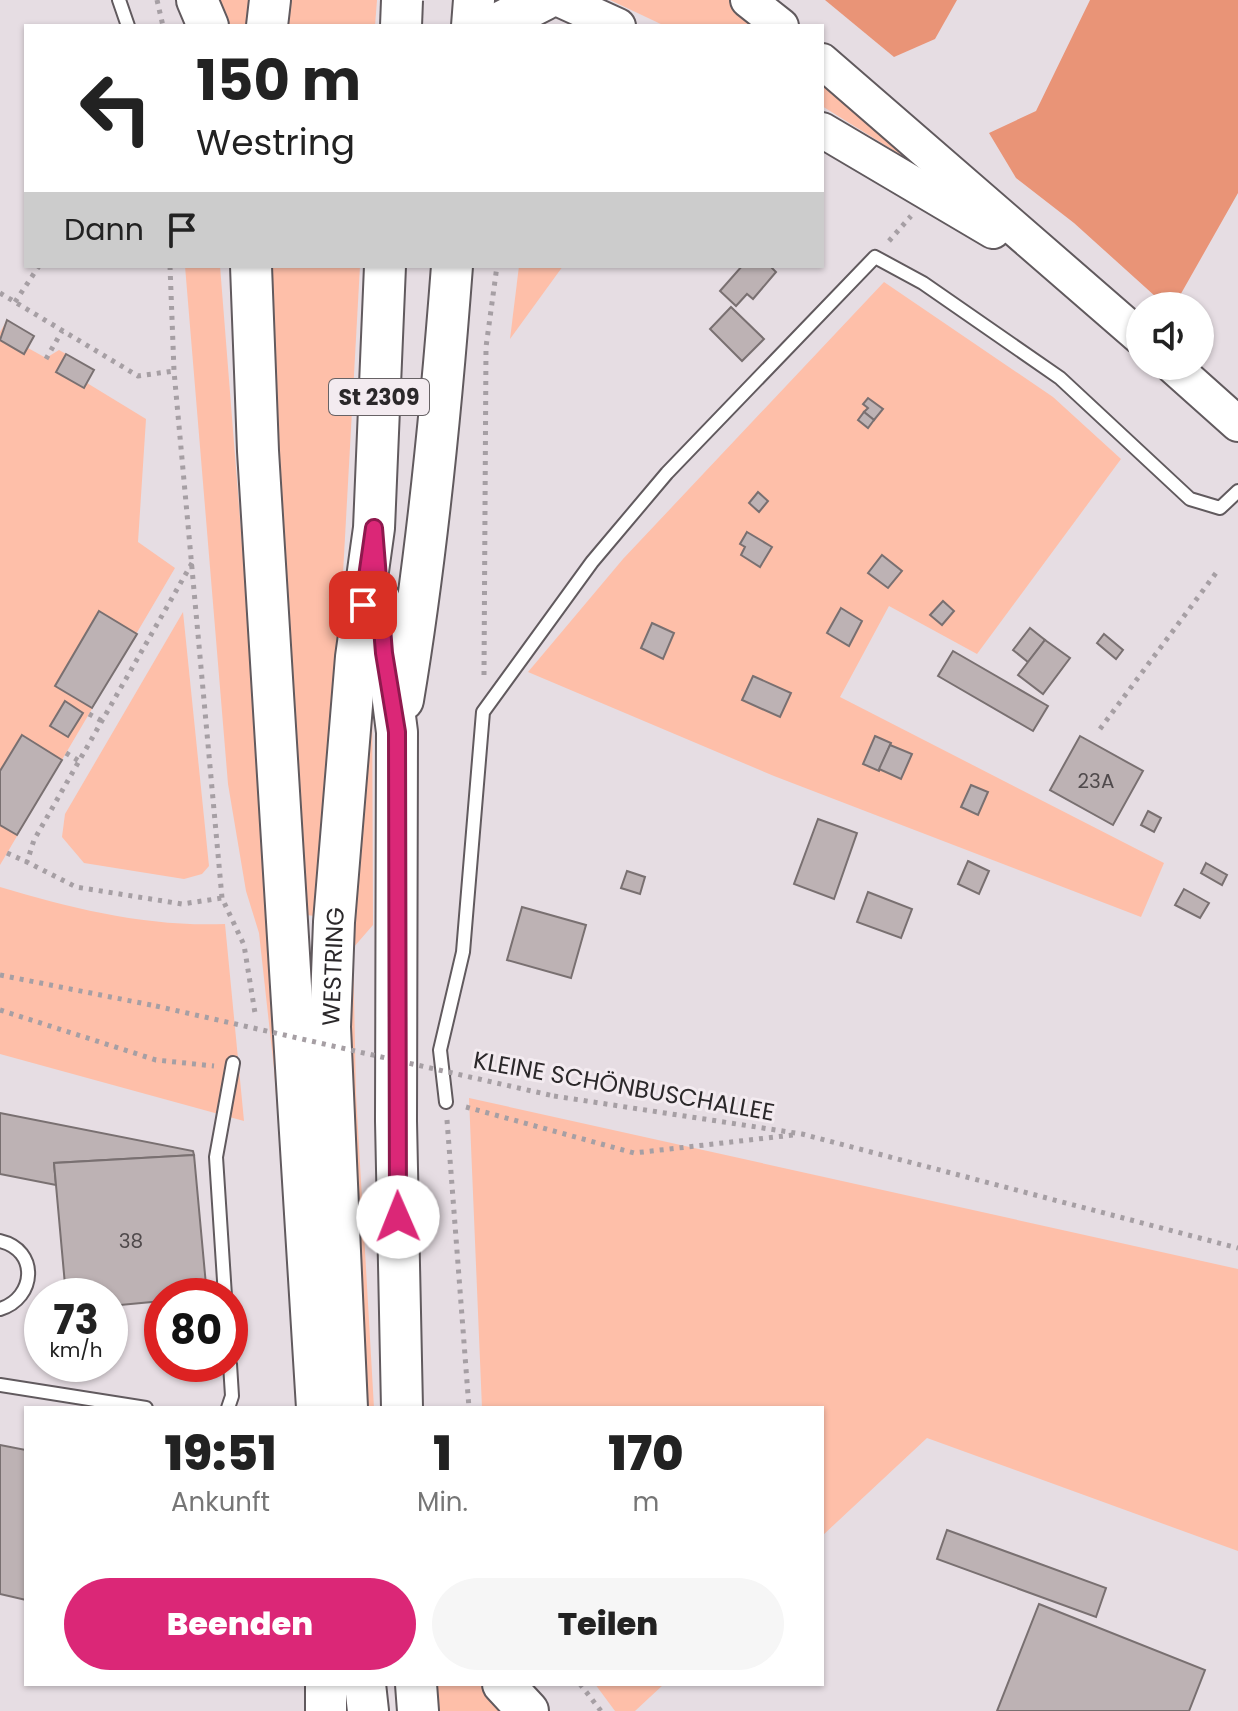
<!DOCTYPE html>
<html lang="de">
<meta charset="utf-8">
<style>
body{margin:0;font-family:Poppins,sans-serif;background:#f6f6f6;color:#222;height:100vh;display:flex;flex-direction:column;font-size:30px;white-space:nowrap}
*{box-sizing:border-box;margin:0}
p{font-size:26px;color:#767676}
.icon{flex:none;width:44px;height:44px;fill:none;stroke:currentColor;stroke-width:2;stroke-linecap:round;stroke-linejoin:round}
.map{position:relative;flex:1;overflow:hidden}
.details{position:absolute;left:24px;top:1406px;width:800px;height:280px;display:flex;flex-direction:column;background:#fff;border-radius:0px;box-shadow:0 2px 6px #0004}
.details>*{flex:none}
.guide{position:absolute;left:24px;top:24px;width:800px;height:244px;border-radius:0px;box-shadow:0 2px 6px #0004;background:#fff;color:#222;overflow:hidden}
.fabs{position:absolute;left:1126px;top:292px;display:grid;gap:16px}
.fabs a{display:grid;place-items:center;width:88px;height:88px;border-radius:50%;background:#fff;box-shadow:0 2px 6px #0004;font-size:40px}
.speed{position:absolute;left:24px;top:1278px;display:flex;gap:16px;font-size:40px;font-weight:700;text-align:center}
.speed>*{display:grid;place-content:center;width:104px;height:104px;border-radius:50%;background:#fff;box-shadow:0 2px 6px #0004;line-height:1}
.speed small{font-size:20px;font-weight:400}
.speed .limit{border:12px solid #d22;background:#fff;color:#111}
.pin{position:absolute;display:grid;place-items:center;width:68px;height:68px;color:#fff;margin:-34px;border-radius:16px;box-shadow:0 4px 12px #0006}
.me{position:absolute;width:88px;margin:-44px;rotate:359deg;stroke-linejoin:round;filter:drop-shadow(0 0 6px #0008)}
.turn{display:flex;align-items:center;gap:28px;height:168px;padding:0 40px;font-size:36px}
.turn .icon{width:104px;height:104px;stroke-width:2.5}
.turn b{display:block;font-size:56px;line-height:68px}
.then{display:flex;align-items:center;height:76px;padding:0 40px;background:#0003;gap:16px;font-size:30px}
.eta{display:flex;justify-content:space-evenly;align-items:center;height:136px;text-align:center}
.eta b{font-size:48px;font-weight:800;line-height:56px}
.primary-button{display:flex;gap:16px;margin-top:auto;padding:16px 40px}
.primary-button a{flex:1;height:92px;border-radius:48px;background:#db2777;color:#fff;font-size:32px;font-weight:800;line-height:92px;text-align:center}
.primary-button a+a{background:#f6f6f6;color:#222}
.map>svg:first-child{display:block}
</style>
<div class="map">
<svg width="1238" height="1711" viewBox="0 0 1238 1711">
<rect width="100%" height="100%" fill="#e6dde3"/>
<g fill="#febfa9">
<polygon points="212,0 249,0 247,26 219,26"/>
<polygon points="283,0 377,0 375,26 281,26"/>
<polygon points="610,0 732,0 765,26 665,26"/>
<polygon points="822,71 949,185 822,106"/>
<polygon points="185,266 220,266 252,670 291,1299 274,1069 259,933 246,891 228,784"/>
<polygon points="272,266 360,266 324,917 306,915 273,424"/>
<polygon points="519,266 563,266 510,339"/>
<polygon points="884,282 1053,397 1121,459 977,654 889,606 840,697 1164,863 1141,917 774,776 528,672 623,559"/>
<polygon points="7,320 34,336 28,348 46,358 59,350 94,370 87,383 146,419 138,542 175,568 0,865 0,332"/>
<polygon points="183,612 209,866 202,874 184,879 84,863 62,837 65,814"/>
<polygon points="372,660 373,925 353,948 356,1094 374,1408 362,1408 344,1029"/>
<path d="M0,887c74,22 147,40 225,37l19,197 -244,-67z"/>
<polygon points="469,1098 1238,1269 1238,1551 927,1438 822,1536 822,1408 482,1408"/>
<polygon points="431,1684 483,1684 507,1711 434,1711"/>
<polygon points="595,1684 664,1684 635,1711 615,1711"/>
</g>
<g fill="#e99477">
<polygon points="825,0 957,0 935,39 894,57"/>
<polygon points="1090,0 1238,0 1238,193 1174,306 1166,306 1074,223 1016,178 989,133 1036,111"/>
</g>
<g fill="#bdb2b4" stroke="#797071" stroke-width="2">
<polygon points="742,266 770,266 776,272 753,299 747,294 736,306 720,291"/>
<polygon points="731,307 764,339 742,361 710,329"/>
<polygon points="7,320 34,336 24,354 0,340"/>
<polygon points="66,354 94,370 84,388 56,372"/>
<polygon points="868,398 883,409 874,420 864,412 868,408 863,404"/>
<polygon points="864,412 874,420 868,428 858,420"/>
<polygon points="758,492 768,501 759,512 749,503"/>
<polygon points="747,532 772,547 760,567 741,555 745,547 740,544"/>
<polygon points="882,555 902,571 888,588 868,573"/>
<polygon points="943,601 954,611 942,625 930,615"/>
<polygon points="841,608 862,621 849,646 827,633"/>
<polygon points="99,611 137,634 92,708 55,686"/>
<polygon points="652,623 674,633 663,659 641,648"/>
<polygon points="1030,628 1045,640 1028,662 1013,650"/>
<polygon points="1104,634 1123,650 1116,659 1097,643"/>
<polygon points="1045,640 1070,658 1043,694 1018,675"/>
<polygon points="953,651 1048,706 1033,731 938,676"/>
<polygon points="753,676 791,693 780,717 742,700"/>
<polygon points="65,701 83,713 68,737 50,726"/>
<polygon points="22,735 62,760 17,835 0,825 0,771"/>
<polygon points="875,736 891,743 879,771 863,764"/>
<polygon points="1080,736 1143,771 1113,825 1050,790"/>
<polygon points="890,745 912,754 901,779 879,769"/>
<polygon points="971,785 988,792 978,815 961,807"/>
<polygon points="1148,811 1161,818 1154,832 1141,825"/>
<polygon points="818,819 857,833 834,899 794,884"/>
<polygon points="968,861 989,871 979,894 958,884"/>
<polygon points="1206,863 1227,875 1222,885 1201,873"/>
<polygon points="627,871 645,877 640,894 621,888"/>
<polygon points="1184,889 1209,903 1200,918 1175,905"/>
<polygon points="868,892 912,909 901,938 857,922"/>
<polygon points="522,907 586,925 571,978 507,960"/>
<polygon points="0,1113 193,1151 194,1155 54,1163 56,1185 0,1174"/>
<polygon points="194,1155 207,1296 162,1296 162,1301 110,1306 110,1296 66,1296 54,1163"/>
<polygon points="0,1445 26,1450 26,1600 0,1594"/>
<polygon points="947,1530 1106,1588 1096,1617 937,1559"/>
<polygon points="1039,1604 1205,1670 1189,1711 997,1711"/>
</g>
<g fill="none" stroke-linecap="round" stroke-linejoin="round">
<defs>
<g id="service">
<polyline points="119,0 128,26"/>
<polyline points="446,1102 440,1050 463,952 483,712 592,562 667,473 875,257 923,283 1060,378 1190,499 1220,508 1238,491"/>
<path d="M0,1241c39,9 36,57 0,68"/>
<polyline points="225,1296 216,1157 233,1063"/>
<polyline points="0,1385 146,1408"/>
<polyline points="228,1408 232,1396 230,1364"/>
</g>
<g id="secondary">
<polyline points="561,0 618,26"/>
<polyline points="748,0 781,26"/>
<polyline points="822,61 1140,337"/>
<polyline points="822,130 993,231"/>
<polyline points="1173,366 1238,424"/>
</g>
<g id="trunk">
<polyline points="197,0 208,26"/>
<polyline points="267,26 270,0"/>
<polyline points="472,26 474,0"/>
<polyline points="493,26 544,0"/>
<polyline points="251,266 258,451 317,1408"/>
<polyline points="380,600 397,732 396,1121 402,1408"/>
<path d="M403,700c24,-144 38,-288 49,-434"/>
<path id="s1" d="M347,1408l-17,-381 4,-105 22,-265 18,-129 11,-262"/>
<polyline points="365,1684 368,1711"/>
<polyline points="416,1684 418,1711"/>
<polyline points="503,1684 528,1711"/>
<polyline points="326,1711 326,1684"/>
</g>
</defs>
<use href="#service" stroke="#615a5e" stroke-width="16"/>
<use href="#secondary" stroke="#615a5e" stroke-width="38"/>
<use href="#trunk" stroke="#615a5e" stroke-width="44"/>
<g stroke="#a69fa4" stroke-width="5" stroke-dasharray="4 6" stroke-linecap="butt">
<polyline points="157,0 163,26"/>
<polyline points="889,241 911,216"/>
<polyline points="170,266 174,371 222,898 244,945 255,1013"/>
<polyline points="0,293 138,376 174,371"/>
<polyline points="15,302 39,266"/>
<polyline points="46,359 62,331"/>
<polyline points="192,563 34,840 27,862 76,887 182,904 222,898"/>
<polyline points="484,675 486,347 497,266"/>
<polyline points="89,714 102,721"/>
<polyline points="1100,729 1216,573"/>
<polyline points="66,753 79,761"/>
<polyline points="7,853 27,862"/>
<polyline points="0,975 156,1006"/>
<polyline points="0,1010 156,1060 214,1066"/>
<polyline points="554,1096 802,1134 1238,1248"/>
<polyline points="466,1107 634,1153 793,1135"/>
<polyline points="447,1120 469,1408"/>
<polyline points="580,1684 601,1711"/>
</g>
<use href="#service" stroke="#fff" stroke-width="12"/>
<use href="#secondary" stroke="#fff" stroke-width="34"/>
<use href="#trunk" stroke="#fff" stroke-width="40"/>
<defs>
<polyline id="trunk-bridge" points="401,26 402,0"/>
</defs>
<use href="#trunk-bridge" stroke="#615a5e" stroke-width="44" stroke-linecap="butt"/>
<polyline stroke="#a69fa4" stroke-width="5" stroke-dasharray="4 6" stroke-linecap="butt" points="156,1006 554,1096"/>
<use href="#trunk-bridge" stroke="#fff" stroke-width="40"/>
</g>
<g fill="none" stroke-linecap="round" stroke-linejoin="round">
<defs>
<polyline id="route" points="363,605 374,528 384,653 397,732 398,1217"/>
</defs>
<use href="#route" stroke="#8e194d" stroke-width="20"/>
<use href="#route" stroke="#db2777" stroke-width="14"/>
</g>
<g text-anchor="middle" dominant-baseline="central" stroke-width="6" stroke-linejoin="round" paint-order="stroke">
<g font-size="20" fill="#504a4c">
<text x="1096" y="781">23A</text>
<text x="131" y="1241">38</text>
</g>
<rect fill="#f3ebf0" stroke="#676265" stroke-width="2" x="329" y="379" width="100" height="36" rx="6"/>
<g font-size="22" font-weight="bold" fill="#2b282a">
<text x="379" y="397">St 2309</text>
</g>
<g font-size="24" fill="#2b282a" stroke="#f3ebf0">
<text stroke="none"><textPath href="#s1" startOffset="442">WESTRING</textPath></text>
<text transform="translate(624 1086) rotate(10)">KLEINE SCHÖNBUSCHALLEE</text>
</g>
</g>
</svg>
<div class="fabs">
<a><svg class="icon" aria-label="sound" viewBox="0 0 24 24"><path d="M4 9h4l5-4v14l-5-4H4zM17 9q2 3 0 6"/></svg></a>
</div>
<div class="speed"><div>73<small>km/h</small></div><div class="limit">80</div></div>
<div class="pin" style="left:363px;top:605px;background:#d93025"><svg class="icon" aria-label="arrive" viewBox="0 0 24 24"><path d="M6 21V4h12l-3 4 3 4H6"/></svg></div>
<svg class="me" style="left:398px;top:1217px" viewBox="-20 -20 40 40"><circle r="19" fill="#fff"/><path d="M0-13L10 11 0 6-10 11z" fill="#db2777"/></svg>
<div class="guide">
<div class="turn"><svg class="icon" aria-label="left" viewBox="0 0 24 24"><path d="M17 20v-9H6M10 6l-5 5 5 5"/></svg><div><b>150 m</b>Westring</div></div>
<div class="then">Dann<svg class="icon" aria-label="arrive" viewBox="0 0 24 24"><path d="M6 21V4h12l-3 4 3 4H6"/></svg></div>
</div>
<section class="details">
<div class="eta">
<div><b>19:51</b><p>Ankunft</p></div>
<div><b>1</b><p>Min.</p></div>
<div><b>170</b><p>m</p></div>
</div>
<div class="primary-button"><a>Beenden</a><a>Teilen</a></div>
</section>
</div>
